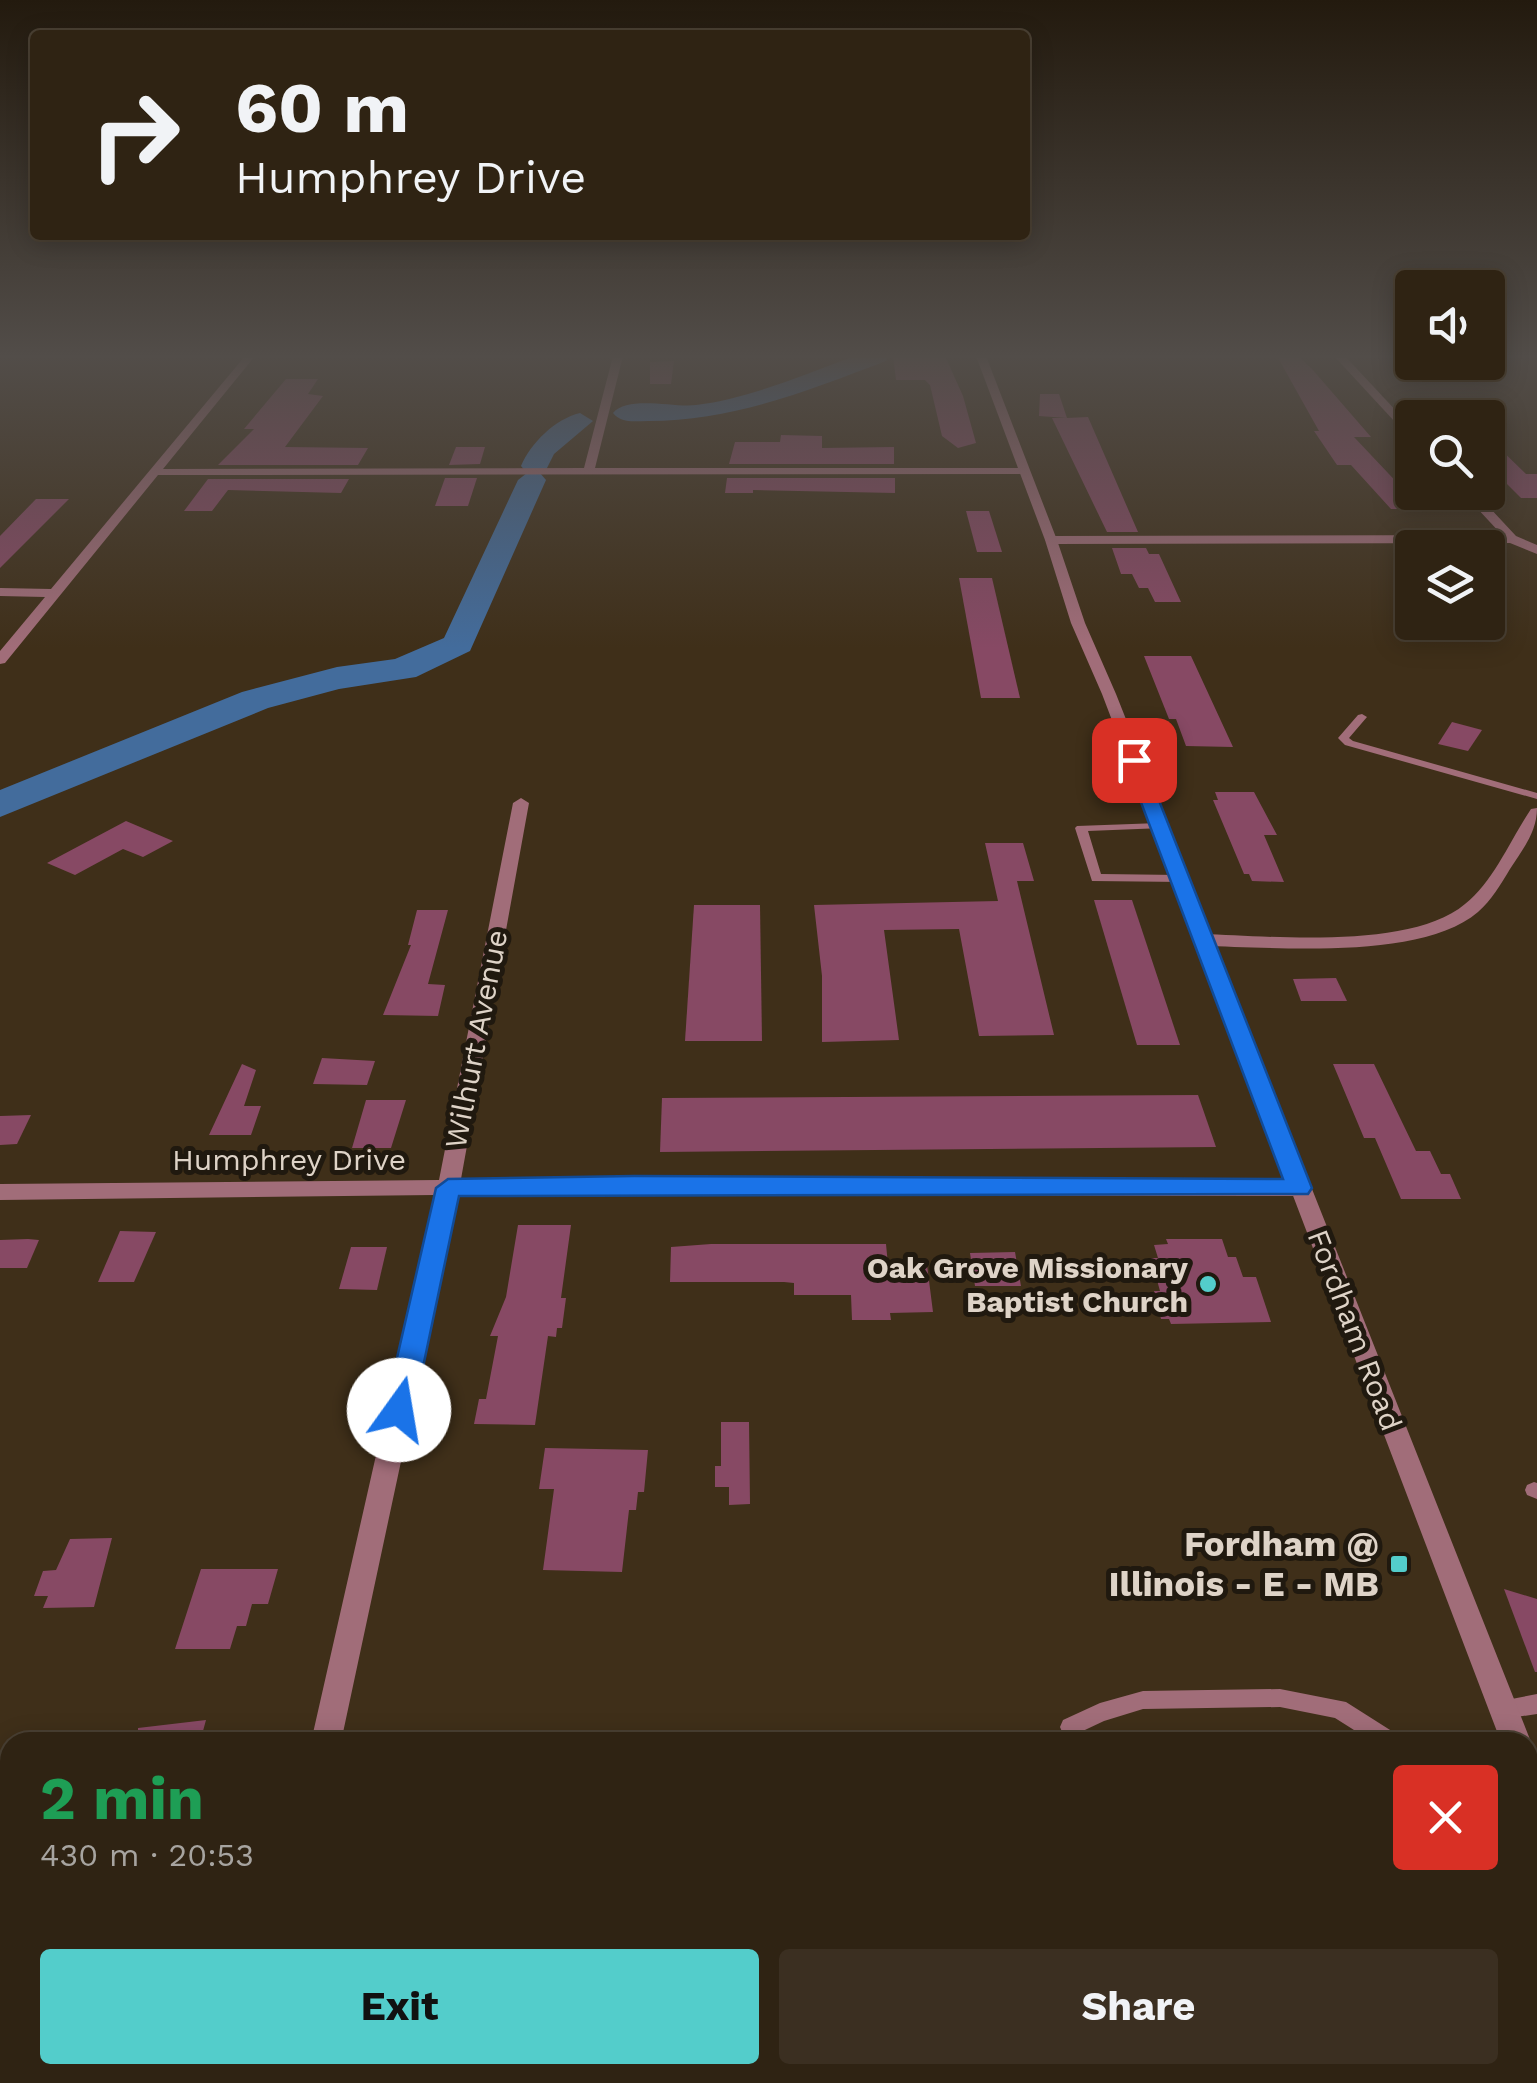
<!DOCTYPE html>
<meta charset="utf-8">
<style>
body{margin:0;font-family:"Work Sans",sans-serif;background:#3b2f21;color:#f1f3f6;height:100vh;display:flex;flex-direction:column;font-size:38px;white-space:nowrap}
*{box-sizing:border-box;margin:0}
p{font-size:32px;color:#a7a4a0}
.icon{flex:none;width:55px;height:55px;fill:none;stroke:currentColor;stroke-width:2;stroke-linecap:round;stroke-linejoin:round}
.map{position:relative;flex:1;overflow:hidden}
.details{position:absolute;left:0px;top:1732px;width:1538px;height:352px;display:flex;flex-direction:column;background:#2f2313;border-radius:30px 30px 0 0;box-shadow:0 5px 25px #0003,0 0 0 2px #4a4033}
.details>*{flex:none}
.guide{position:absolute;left:30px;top:30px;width:1000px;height:210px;border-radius:10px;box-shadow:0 5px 25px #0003,0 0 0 2px #4a4033;background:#2f2313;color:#f1f3f6;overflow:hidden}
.controls{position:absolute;left:1395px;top:270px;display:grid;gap:20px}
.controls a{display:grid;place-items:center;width:110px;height:110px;border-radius:10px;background:#2f2313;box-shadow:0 5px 25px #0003,0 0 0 2px #4a4033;font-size:50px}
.pin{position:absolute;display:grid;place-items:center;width:85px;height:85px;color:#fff;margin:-42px;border-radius:20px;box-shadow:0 5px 15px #0006}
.me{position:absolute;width:110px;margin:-55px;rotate:13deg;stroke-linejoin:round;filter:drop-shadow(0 0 8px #0008)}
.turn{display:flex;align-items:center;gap:35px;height:210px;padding:0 40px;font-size:45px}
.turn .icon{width:130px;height:130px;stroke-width:2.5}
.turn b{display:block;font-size:70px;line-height:85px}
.round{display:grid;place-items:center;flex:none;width:105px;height:105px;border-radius:10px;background:#3b2f21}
.head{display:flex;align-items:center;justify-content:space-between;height:170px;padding:0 40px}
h1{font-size:60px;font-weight:700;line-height:75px;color:#1e9e55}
.primary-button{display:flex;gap:20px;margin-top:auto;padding:20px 40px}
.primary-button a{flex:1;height:115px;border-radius:10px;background:#53cdcb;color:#111;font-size:40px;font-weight:700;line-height:115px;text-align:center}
.primary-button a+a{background:#3b2f21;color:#f1f3f6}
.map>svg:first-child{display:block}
</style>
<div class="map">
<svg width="1537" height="2083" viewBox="0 0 1537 2083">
<rect width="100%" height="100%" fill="#3f2f19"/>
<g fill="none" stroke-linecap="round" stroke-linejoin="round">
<g fill="#436c9c" fill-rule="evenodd">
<path d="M854,356h35l-3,5c-79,30 -153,60 -238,60 -13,0 -26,3 -35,-8 15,-18 61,-5 83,-8 55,-7 107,-30 158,-49z"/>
<path d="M580,413l13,8 -39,33 -9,18 -5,1 6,7 -76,171 -54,26 -77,12 -71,19 -268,109v-27l242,-98 95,-25 58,-8 49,-21 74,-158 9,-7 -6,-7c10,-23 34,-47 59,-53z"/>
</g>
</g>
<g fill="#874964">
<polygon points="893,356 945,356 963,396 976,443 958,448 942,436 930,385 925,380 896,380"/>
<polygon points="1277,356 1298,356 1312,369 1371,437 1354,437 1422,509 1391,509 1351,465 1337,465 1314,431 1319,431"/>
<polygon points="674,361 671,384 650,384 650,362"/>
<polygon points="286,379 318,379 308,394 323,396 285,447 368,448 358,465 218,465 254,429 244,429"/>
<polygon points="1040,394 1059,394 1067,418 1088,417 1138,532 1107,532 1052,418 1067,418 1039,416"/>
<polygon points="781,435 822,436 822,448 894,447 894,464 729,464 735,442 780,442"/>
<polygon points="1488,437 1526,474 1537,474 1537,498 1521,498 1488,465"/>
<polygon points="456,447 485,447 480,464 449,465"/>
<polygon points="445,478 477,478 468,506 435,506"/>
<polygon points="727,478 895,478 895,493 753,490 753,493 725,493"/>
<polygon points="208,479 349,479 341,493 228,490 212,511 184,511"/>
<polygon points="36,499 69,499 0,568 0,536"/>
<polygon points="966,511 989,511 1002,552 977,552"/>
<polygon points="1112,548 1146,548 1149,554 1159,554 1181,602 1155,602 1148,588 1139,588 1132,574 1121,574"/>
<polygon points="959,578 992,578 1020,698 981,698"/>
<polygon points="1144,656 1191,656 1233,747 1186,746 1176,719 1169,719"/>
<polygon points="1452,722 1482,730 1468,751 1438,744"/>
<polygon points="1215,792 1254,792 1277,835 1264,835 1284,882 1252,881 1249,874 1244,874 1213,800 1218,800"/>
<polygon points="126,821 173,841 143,857 123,849 75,875 47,863"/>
<polygon points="985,843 1023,843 1034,881 1017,881 1054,1035 979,1036 959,929 884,930 899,1040 822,1042 822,976 814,905 998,901"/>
<polygon points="1094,900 1132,900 1180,1045 1137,1045"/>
<polygon points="694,905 760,905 762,1041 685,1041"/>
<polygon points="417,910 448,910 428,984 445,985 438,1016 383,1015 411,945 408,945"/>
<polygon points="1336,978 1347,1001 1301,1001 1293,979"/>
<polygon points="322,1058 375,1061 367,1085 313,1084"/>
<polygon points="242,1064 256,1070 244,1106 261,1106 251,1135 209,1135"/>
<polygon points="1333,1064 1374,1064 1416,1151 1430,1151 1441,1174 1450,1174 1461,1199 1401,1199 1375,1138 1364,1138"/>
<polygon points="1198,1095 1216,1147 660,1152 662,1098"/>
<polygon points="366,1100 406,1100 391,1148 352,1148"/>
<polygon points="31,1115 17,1144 0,1145 0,1116"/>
<polygon points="518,1225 571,1225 561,1298 566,1298 562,1328 557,1328 556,1337 548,1336 535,1425 474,1424 479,1399 486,1399 498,1336 490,1336 506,1297"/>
<polygon points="120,1231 156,1232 134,1282 98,1282"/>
<polygon points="1166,1239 1222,1239 1228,1257 1236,1257 1243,1277 1256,1277 1271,1322 1171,1324 1169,1319 1161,1319 1154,1291 1160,1291 1151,1258 1158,1258 1154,1245 1168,1244"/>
<polygon points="0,1240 28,1239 39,1240 27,1268 0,1268"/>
<polygon points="711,1244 886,1244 888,1265 927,1265 933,1312 890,1313 891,1320 852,1320 851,1295 794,1295 794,1283 784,1282 670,1282 671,1247"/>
<polygon points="351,1247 387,1247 377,1290 339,1289"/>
<polygon points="1015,1252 1021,1286 975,1286 970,1253"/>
<polygon points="721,1422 749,1422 750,1504 729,1505 729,1487 715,1487 715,1466 721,1466"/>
<polygon points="545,1448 648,1450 644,1492 638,1492 636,1510 629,1510 622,1572 543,1570 554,1489 539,1489"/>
<polygon points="112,1538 94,1607 43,1608 48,1596 34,1596 43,1571 56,1570 70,1539"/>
<polygon points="201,1569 278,1569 268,1604 252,1604 246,1626 237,1626 230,1649 175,1649"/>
<polygon points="1504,1589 1537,1599 1537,1672 1535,1672"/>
<polygon points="206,1720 200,1742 138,1742 138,1728"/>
</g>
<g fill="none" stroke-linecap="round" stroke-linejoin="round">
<g fill="#a16d79" fill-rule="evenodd">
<polygon points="1362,714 1367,717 1349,738 1353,741 1537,793 1537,799 1345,745 1338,738 1358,715"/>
<polygon points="1159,823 1163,824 1163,828 1088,831 1101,874 1179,875 1185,879 1183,882 1092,881 1075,828 1077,826"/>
<polygon points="1534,1482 1537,1483 1537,1499 1527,1495 1525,1490 1527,1485"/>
<polygon points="1280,1689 1346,1702 1398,1735 1401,1742 1373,1742 1335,1718 1280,1707 1143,1709 1104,1721 1070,1737 1063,1734 1060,1727 1063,1720 1100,1703 1143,1691"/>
<polygon points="1537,1694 1537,1714 1503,1719 1496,1716 1493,1709 1496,1702"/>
<polygon points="1537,1803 1537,1825 1528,1825 1528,1805"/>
</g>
<g fill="#a16d79" fill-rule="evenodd">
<polygon points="245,356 255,356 163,469 584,468 613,356 623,356 595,468 1024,468 1030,471 1024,474 158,475 5,663 0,664 0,651 45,597 0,596 0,588 51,589"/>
<polygon points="1334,356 1345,356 1412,428 1412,437 1408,436"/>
<polygon points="1462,492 1475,492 1516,536 1537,545 1537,554 1510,543 1051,544 1045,540 1051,536 1502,535"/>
<polygon points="521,798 529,803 461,1179 1299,1180 1307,1183 1310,1188 1307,1193 1299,1196 458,1195 341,1742 311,1742 435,1195 0,1200 0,1184 439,1180 513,803"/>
<path d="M1537,808c0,24 -14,41 -27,61 -9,15 -19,32 -32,43 -57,49 -203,35 -276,34l-9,-6 9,-6c69,2 209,16 263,-30 29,-23 45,-64 66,-95z"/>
<polygon points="235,2075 271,2075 269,2083 233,2083"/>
</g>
<g fill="#a16d79" fill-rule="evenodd">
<polygon points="976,356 986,356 1057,540 1085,623 1116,694 1531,1742 1528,1751 1528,1742 1501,1742 1102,694 1071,623 1045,540"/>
<polygon points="1528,1760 1537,1764 1537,1816 1528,1812"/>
</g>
</g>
<linearGradient id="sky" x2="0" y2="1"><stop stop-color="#231a0e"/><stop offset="0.55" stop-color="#524d49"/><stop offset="1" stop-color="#524d49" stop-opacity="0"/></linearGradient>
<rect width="1537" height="648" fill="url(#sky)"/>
<polygon fill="#1a73e8" stroke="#114b97" stroke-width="2.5" points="1134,755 1143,760 1312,1188 1308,1194 459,1196 414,1410 410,1418 399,1421 389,1418 385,1410 436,1188 448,1179 634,1176 1283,1179 1125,760"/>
<g fill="#53cdcb" stroke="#20190f" stroke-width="4">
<circle cx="1208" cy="1284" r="10"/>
<rect x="1389" y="1554" width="20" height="20" rx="5"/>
</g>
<g text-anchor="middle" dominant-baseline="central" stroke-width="10" stroke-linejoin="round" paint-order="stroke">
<g font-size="30" fill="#ded3c7" stroke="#20190f">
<text transform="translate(476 1039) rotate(-79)">Wilhurt Avenue</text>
<text x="289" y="1159">Humphrey Drive</text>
<text transform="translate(1355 1330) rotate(69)">Fordham Road</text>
</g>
<g font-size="30" font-weight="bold" fill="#ded3c7" stroke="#20190f" text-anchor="end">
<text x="1188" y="1267">Oak Grove Missionary<tspan x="1188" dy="34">Baptist Church</tspan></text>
</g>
<g font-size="35" font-weight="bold" fill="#ded3c7" stroke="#20190f" text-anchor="end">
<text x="1379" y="1544">Fordham @<tspan x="1379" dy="40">Illinois - E - MB</tspan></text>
</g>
</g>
</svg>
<div class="controls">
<a><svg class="icon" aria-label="sound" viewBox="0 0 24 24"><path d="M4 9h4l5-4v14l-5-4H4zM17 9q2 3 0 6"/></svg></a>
<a><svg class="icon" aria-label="search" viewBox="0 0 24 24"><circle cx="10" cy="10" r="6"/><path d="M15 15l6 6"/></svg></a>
<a><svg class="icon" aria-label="layers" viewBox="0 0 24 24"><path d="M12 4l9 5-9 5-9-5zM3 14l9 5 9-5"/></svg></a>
</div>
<div class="pin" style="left:1134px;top:760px;background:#d93025"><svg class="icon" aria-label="arrive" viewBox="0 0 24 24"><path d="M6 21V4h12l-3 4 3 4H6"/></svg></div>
<svg class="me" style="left:399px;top:1410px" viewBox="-20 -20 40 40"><circle r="19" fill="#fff"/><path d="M0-13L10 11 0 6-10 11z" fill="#1a73e8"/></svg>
<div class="guide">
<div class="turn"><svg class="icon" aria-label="right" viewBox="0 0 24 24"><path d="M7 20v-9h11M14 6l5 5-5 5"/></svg><div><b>60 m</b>Humphrey Drive</div></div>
</div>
<section class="details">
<div class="head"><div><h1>2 min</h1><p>430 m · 20:53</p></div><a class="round" style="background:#d93025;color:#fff"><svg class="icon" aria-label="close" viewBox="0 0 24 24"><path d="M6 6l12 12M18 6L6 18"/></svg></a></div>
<div class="primary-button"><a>Exit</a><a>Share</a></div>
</section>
</div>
